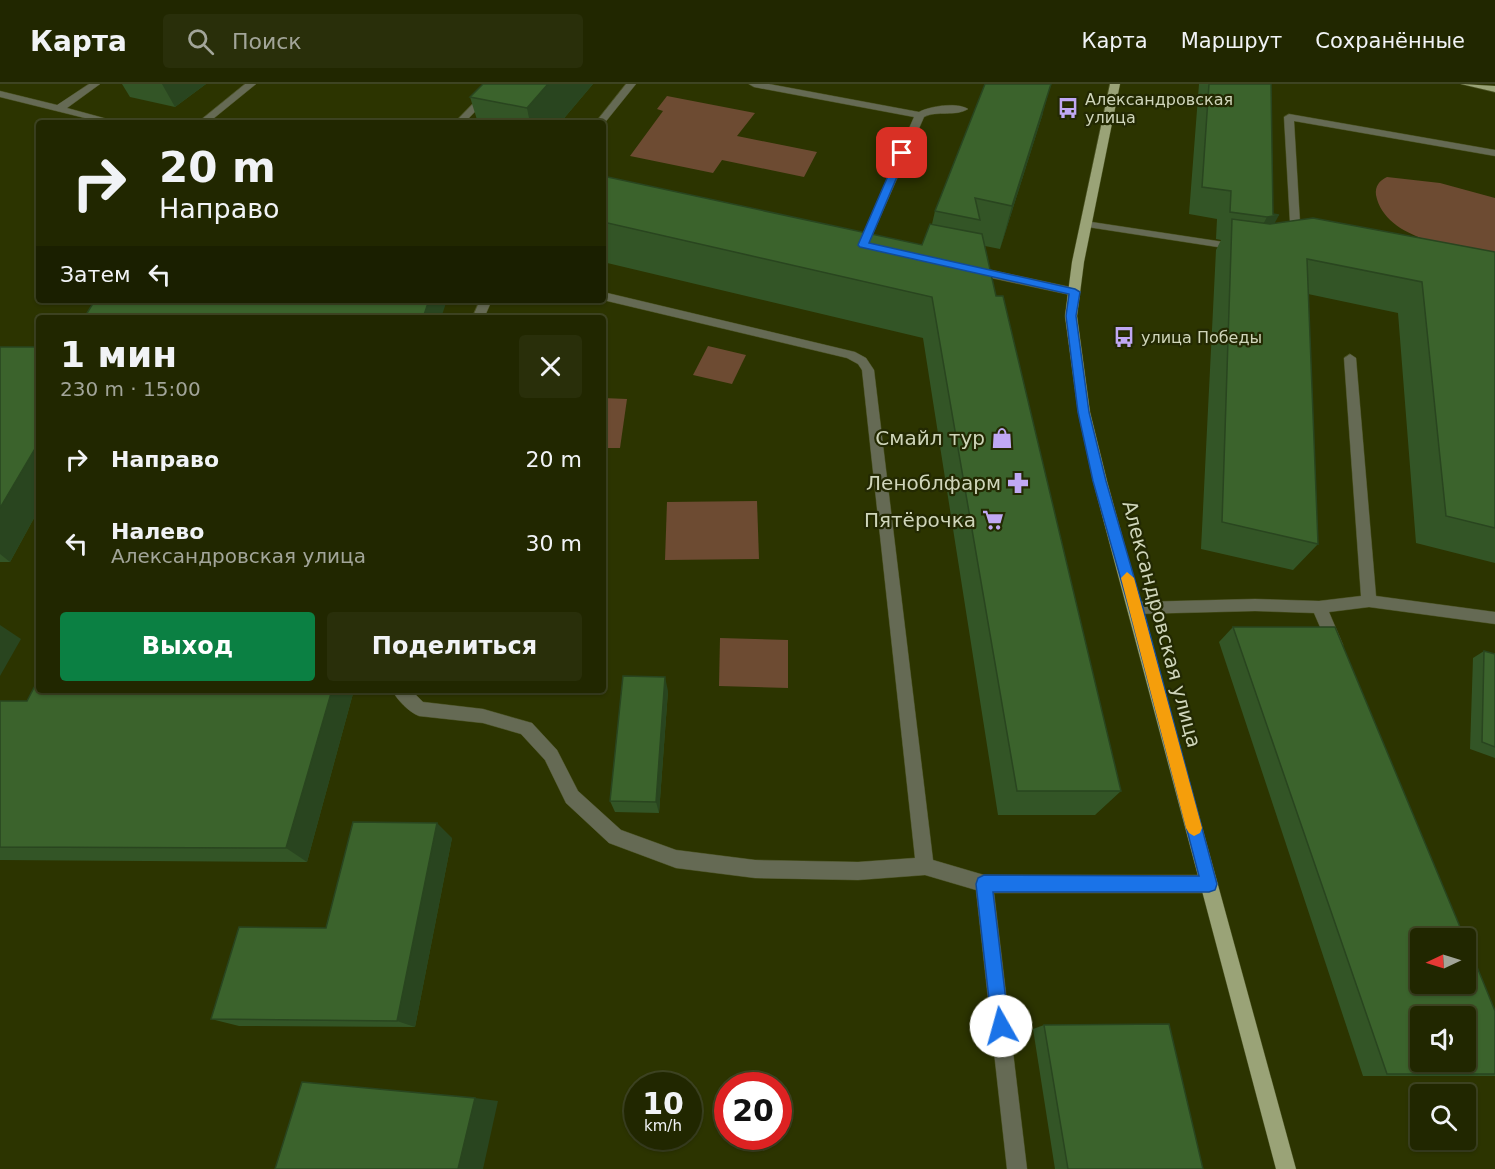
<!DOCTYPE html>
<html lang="ru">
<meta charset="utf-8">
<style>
body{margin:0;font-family:"DejaVu Sans",sans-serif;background:#292f0a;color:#f1f3f6;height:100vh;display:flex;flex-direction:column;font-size:22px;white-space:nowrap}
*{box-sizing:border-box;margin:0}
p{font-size:20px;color:#a2a599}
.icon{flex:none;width:33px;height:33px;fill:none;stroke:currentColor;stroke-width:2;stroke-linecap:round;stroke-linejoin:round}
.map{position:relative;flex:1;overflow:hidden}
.panel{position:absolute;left:36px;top:231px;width:570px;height:378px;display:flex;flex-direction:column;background:#212700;border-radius:6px;box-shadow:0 2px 4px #0004,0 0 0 2px #3e4422}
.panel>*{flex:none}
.banner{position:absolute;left:36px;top:36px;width:570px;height:183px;border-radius:6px;box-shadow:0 2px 4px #0004,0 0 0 2px #3e4422;background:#212700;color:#f1f3f6;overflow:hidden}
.needle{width:39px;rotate:266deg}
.buttons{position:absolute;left:1410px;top:844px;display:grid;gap:12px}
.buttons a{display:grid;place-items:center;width:66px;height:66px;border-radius:6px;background:#212700;box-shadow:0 2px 4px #0004,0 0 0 2px #3e4422;font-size:30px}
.speed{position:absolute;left:624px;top:988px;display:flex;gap:12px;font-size:30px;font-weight:700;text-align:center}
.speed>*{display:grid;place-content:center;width:78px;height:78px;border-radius:50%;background:#212700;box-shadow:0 2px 4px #0004,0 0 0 2px #3e4422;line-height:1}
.speed small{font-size:15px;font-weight:400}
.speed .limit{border:9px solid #d22;background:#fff;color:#111}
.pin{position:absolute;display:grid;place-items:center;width:51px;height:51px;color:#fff;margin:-26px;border-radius:12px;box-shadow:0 3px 9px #0006}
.me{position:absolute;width:66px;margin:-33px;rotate:353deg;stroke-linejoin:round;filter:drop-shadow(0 0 4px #0008)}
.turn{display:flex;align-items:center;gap:21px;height:126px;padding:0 24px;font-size:27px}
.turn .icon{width:78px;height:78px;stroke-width:2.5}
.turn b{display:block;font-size:42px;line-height:51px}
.then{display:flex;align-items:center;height:57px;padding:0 24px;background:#0003;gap:12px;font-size:22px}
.round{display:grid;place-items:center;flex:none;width:63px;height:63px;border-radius:6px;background:#292f0a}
.overview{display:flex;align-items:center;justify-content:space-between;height:102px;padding:0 24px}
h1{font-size:36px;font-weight:700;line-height:45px}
.button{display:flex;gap:12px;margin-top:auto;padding:12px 24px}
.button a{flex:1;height:69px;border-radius:6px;background:#0b8043;color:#fff;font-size:24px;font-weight:700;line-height:69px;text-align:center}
.button a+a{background:#292f0a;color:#f1f3f6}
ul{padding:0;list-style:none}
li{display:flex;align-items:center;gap:18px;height:84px;padding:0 24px}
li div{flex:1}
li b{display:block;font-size:22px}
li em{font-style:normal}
header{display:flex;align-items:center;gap:36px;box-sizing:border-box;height:84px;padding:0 30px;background:#212700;border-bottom:2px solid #3e4422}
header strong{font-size:28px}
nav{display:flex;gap:33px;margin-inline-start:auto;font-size:21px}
.search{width:420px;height:54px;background:#292f0a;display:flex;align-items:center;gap:15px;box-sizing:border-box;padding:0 21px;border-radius:6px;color:#a2a599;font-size:22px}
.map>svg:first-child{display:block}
</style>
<header>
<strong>Карта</strong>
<div class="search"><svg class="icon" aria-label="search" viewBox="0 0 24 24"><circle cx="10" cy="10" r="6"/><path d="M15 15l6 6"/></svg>Поиск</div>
<nav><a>Карта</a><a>Маршрут</a><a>Сохранённые</a></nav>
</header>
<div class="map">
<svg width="1495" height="1085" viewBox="0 0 1495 1085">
<rect width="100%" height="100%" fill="#2c3400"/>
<g fill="#6d4b32">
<polygon points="667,12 755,29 737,52 817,68 804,93 722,76 713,89 630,72 663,27 657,25"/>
<path d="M1387,93l53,6 55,15v57c-36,-7 -110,-14 -119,-60 -1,-9 3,-14 11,-18z"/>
<polygon points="708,262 746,271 732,300 693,291"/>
<polygon points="603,314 627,315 620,364 603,364"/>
<polygon points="757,417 759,475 665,476 667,418"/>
<polygon points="720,554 788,556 788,604 719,602"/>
</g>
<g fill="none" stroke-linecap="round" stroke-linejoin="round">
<defs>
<g id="minor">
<polygon points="89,0 100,0 67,24 122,39 105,39 0,13 0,7 57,21"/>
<polygon points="245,0 256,0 208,39 197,39"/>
<polygon points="492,0 502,0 464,39 454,39"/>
<polygon points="626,0 636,0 603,41 603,39 595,39"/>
<path d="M749,0h20l150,28c11,-6 38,-10 49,-3 -12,8 -31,1 -44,8l-56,128 -5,3 -5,-3 56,-128 -160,-30z"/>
<polygon points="1289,30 1495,66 1495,72 1294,37 1301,156 1296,159 1291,156 1284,33"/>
<polygon points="1085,137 1237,160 1242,163 1237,166 1081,142 1081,138"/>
<polygon points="972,182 1075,204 1081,208 1075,212 968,189 968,183"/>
<path d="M603,208l252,60 11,6 8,12 59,490 51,15h225l6,3 3,6 -3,6 -6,3h-215l33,276h-20l-31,-279 -51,-15 -67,5 -103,-2 -79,-10 -67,-25 -43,-40 -21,-43 -24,-26 -38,-11 -64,-7c-10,-4 -22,-16 -27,-26h19l12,12 60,7 49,14 25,27 21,41 43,39 55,20 79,10 103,2 57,-4 -53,-488 -4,-6 -11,-6 -244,-58z"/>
<polygon points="480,216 492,216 484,234 472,234"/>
<polygon points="1350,270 1356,274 1376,512 1495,528 1495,540 1369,523 1329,528 1343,561 1340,566 1335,568 1330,566 1314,529 1255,527 1136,530 1131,528 1129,524 1131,520 1136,518 1255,515 1319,517 1361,512 1344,274"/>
</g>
<g id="major">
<polygon points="1110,0 1120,0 1084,178 1077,232 1090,328 1107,397 1296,1085 1276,1085 1093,397 1078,328 1065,232 1072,178"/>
<polygon points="1461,0 1495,2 1495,8"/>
</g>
</defs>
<use href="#minor" stroke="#495121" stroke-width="1"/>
<use href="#major" stroke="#495121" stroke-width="1"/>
<use href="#minor" fill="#656a54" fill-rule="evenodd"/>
<use href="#major" fill="#9aa377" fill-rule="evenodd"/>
</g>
<g fill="#335526">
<polygon points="122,0 206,0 175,23 130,13"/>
<polygon points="593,0 560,39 478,39 470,13"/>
<polygon points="1199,0 1271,0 1273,130 1275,140 1495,168 1495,479 1416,459 1398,229 1308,210 1318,460 1293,486 1201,465 1216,166 1221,156 1216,155 1217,135 1189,130"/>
<polygon points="1043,29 1000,165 985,162 996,212 1121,707 1095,731 998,731 923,254 603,178 603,92 922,161 932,140 935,127"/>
<polygon points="0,263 39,263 39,425 10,478 0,478"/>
<polygon points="1233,543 1495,927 1495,992 1363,992 1219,558"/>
<polygon points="1484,567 1495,570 1495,674 1470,665 1473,574"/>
<polygon points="39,606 354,606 307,778 0,776 0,617 27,617"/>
<polygon points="668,607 659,729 615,728 610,717"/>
<polygon points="452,754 415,943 239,942 211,935 326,844"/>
<polygon points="1044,941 1203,1085 1055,1085 1033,945"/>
</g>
<g fill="#29451f">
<polygon points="162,0 206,0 175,23"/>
<polygon points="548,0 593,0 560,39 530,39 527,24"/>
<polygon points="1051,0 1043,29 1000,165 1012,122"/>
<polygon points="1279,131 1264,159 1252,161 1267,133"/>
<polygon points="429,216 447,216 441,234 423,234"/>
<polygon points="38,358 39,425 10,478 0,470 0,424"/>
<polygon points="0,541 21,555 0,592"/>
<polygon points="665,593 668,607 659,729 656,718"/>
<polygon points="332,606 354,606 307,778 286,764"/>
<polygon points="437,739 452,754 415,943 397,937"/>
<polygon points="475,1014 498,1017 483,1085 458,1085"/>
</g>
<g fill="#3b632c" stroke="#29451f" stroke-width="1.5" fill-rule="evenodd">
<polygon points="483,0 548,0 527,24 470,13"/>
<polygon points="985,0 1051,0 1012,122 975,114 980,136 935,127"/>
<polygon points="1209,0 1271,0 1273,130 1279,131 1267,133 1230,128 1231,107 1202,103"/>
<polygon points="603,92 922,161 930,140 982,150 996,212 1003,212 1121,707 1017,707 932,213 603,138"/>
<polygon points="1313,134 1495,168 1495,444 1446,432 1422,198 1307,175 1318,460 1222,438 1232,135 1270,140"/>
<polygon points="95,216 429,216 423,234 84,234"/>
<polygon points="0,263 39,263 39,358 0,424"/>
<path d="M1233,543h102l130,312h-45v45h46v-44l29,71v63h-108zM1420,933h46v45h-46z"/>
<polygon points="1484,567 1495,570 1495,663 1482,658"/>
<polygon points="623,592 665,593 656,718 610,717"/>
<polygon points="39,594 39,606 332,606 286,764 0,763 0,617 27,617"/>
<polygon points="353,738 437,739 397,937 211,935 239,843 326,844"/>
<polygon points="1169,940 1203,1085 1068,1085 1044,941"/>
<polygon points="302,998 475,1014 458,1085 275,1085"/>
</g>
<polygon fill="#1a73e8" stroke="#114b97" stroke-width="1.5" points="902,66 907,69 869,159 1075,205 1080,208 1076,232 1089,328 1106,397 1143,524 1217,800 1215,806 1209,808 993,808 1009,942 1007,948 1001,951 994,948 992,942 976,800 978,794 984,791 1199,792 1129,524 1093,397 1078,328 1066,232 1069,210 860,163 858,161 898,69"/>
<polygon fill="#f59e0b" points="1127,488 1134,494 1202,744 1200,749 1194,752 1189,749 1186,744 1121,494"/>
<defs>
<symbol id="bus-bare" viewBox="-9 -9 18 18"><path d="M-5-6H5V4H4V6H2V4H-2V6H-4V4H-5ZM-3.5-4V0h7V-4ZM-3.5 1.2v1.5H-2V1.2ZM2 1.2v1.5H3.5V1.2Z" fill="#c0a8f4" stroke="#232902" stroke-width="2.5" paint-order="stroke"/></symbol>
<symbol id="shop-bare" viewBox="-9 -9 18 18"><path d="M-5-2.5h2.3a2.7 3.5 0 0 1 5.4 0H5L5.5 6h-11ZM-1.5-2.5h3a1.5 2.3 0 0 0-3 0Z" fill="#c0a8f4" stroke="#232902" stroke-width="2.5" paint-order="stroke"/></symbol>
<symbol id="pharmacy-bare" viewBox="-9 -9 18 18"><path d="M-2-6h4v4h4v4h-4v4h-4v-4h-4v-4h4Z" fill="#c0a8f4" stroke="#232902" stroke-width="2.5" paint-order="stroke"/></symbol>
<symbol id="supermarket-bare" viewBox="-9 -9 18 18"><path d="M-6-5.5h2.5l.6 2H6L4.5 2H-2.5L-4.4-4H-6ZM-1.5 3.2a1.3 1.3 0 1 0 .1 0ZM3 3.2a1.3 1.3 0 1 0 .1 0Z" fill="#c0a8f4" stroke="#232902" stroke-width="2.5" paint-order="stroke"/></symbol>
</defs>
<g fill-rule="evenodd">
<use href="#bus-bare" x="1053" y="9" width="30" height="30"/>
<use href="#bus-bare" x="1109" y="238" width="30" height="30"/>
<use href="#shop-bare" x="987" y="339" width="30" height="30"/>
<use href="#pharmacy-bare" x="1003" y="384" width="30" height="30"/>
<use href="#supermarket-bare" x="978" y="421" width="30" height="30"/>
</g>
<g text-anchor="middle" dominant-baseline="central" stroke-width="4.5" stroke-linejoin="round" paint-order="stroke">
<g font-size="16" fill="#cfd5ba" stroke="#232902" text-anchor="start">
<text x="1085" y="15">Александровская<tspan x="1085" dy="18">улица</tspan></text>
<text x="1141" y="253">улица Победы</text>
</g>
<g font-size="20" fill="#cfd5ba" stroke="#232902" text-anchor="end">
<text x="985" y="354">Смайл тур</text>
<text x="1001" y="399">Леноблфарм</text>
<text x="976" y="436">Пятёрочка</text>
</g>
<g font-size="20" fill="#cfd5ba" stroke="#232902">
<text transform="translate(1162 540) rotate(75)">Александровская улица</text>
</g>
</g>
</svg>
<div class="buttons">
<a><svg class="needle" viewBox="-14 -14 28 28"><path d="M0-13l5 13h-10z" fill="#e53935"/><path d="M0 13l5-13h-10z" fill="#a2a599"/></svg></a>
<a><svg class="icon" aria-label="sound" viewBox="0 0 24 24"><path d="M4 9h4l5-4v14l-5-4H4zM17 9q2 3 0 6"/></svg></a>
<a><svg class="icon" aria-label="search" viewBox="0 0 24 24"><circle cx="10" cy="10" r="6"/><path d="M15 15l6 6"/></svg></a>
</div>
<div class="speed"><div>10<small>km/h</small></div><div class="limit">20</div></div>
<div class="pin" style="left:902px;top:69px;background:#d93025"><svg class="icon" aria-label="arrive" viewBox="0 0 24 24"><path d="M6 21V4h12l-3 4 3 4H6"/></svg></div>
<svg class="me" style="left:1001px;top:942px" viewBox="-20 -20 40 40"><circle r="19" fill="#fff"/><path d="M0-13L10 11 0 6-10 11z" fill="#1a73e8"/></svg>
<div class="banner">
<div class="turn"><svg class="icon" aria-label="right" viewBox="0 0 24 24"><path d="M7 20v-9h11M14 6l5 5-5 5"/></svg><div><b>20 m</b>Направо</div></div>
<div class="then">Затем<svg class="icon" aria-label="left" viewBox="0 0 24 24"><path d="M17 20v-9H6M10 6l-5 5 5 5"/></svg></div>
</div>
<section class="panel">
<div class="overview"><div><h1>1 мин</h1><p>230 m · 15:00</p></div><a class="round"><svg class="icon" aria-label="close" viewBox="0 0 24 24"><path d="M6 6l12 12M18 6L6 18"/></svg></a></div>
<ul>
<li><svg class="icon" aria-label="right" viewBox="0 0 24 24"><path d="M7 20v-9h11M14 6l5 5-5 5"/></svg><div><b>Направо</b></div><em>20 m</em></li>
<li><svg class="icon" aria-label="left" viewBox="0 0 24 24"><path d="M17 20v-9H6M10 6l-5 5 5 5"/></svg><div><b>Налево</b><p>Александровская улица</p></div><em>30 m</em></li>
</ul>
<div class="button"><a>Выход</a><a>Поделиться</a></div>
</section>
</div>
